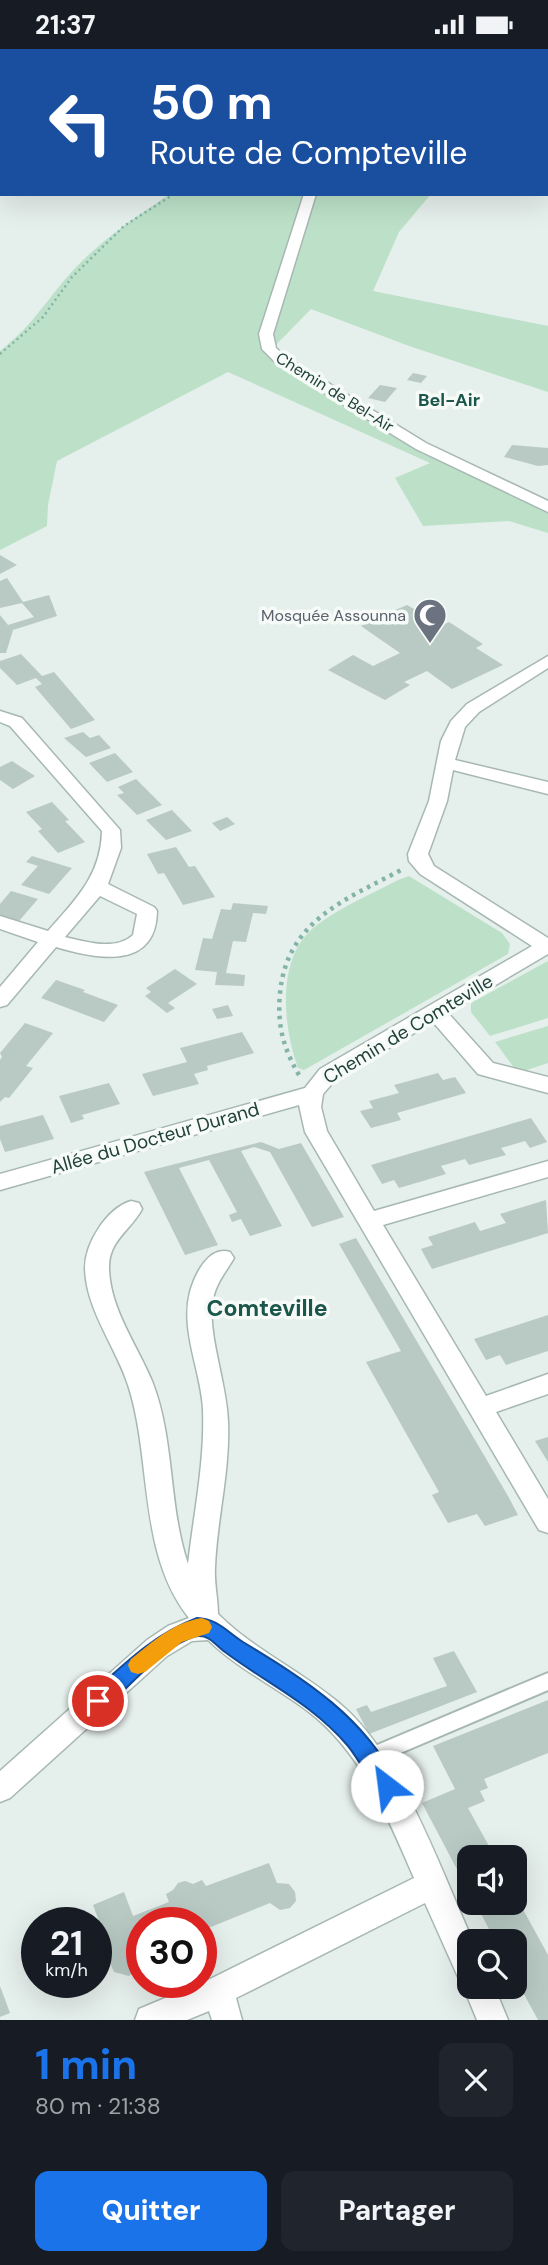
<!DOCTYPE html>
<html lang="fr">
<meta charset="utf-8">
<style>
body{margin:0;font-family:"DM Sans",sans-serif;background:#20242c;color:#f1f3f6;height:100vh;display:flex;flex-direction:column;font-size:26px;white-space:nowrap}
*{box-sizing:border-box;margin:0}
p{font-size:23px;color:#9ea1a6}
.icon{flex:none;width:38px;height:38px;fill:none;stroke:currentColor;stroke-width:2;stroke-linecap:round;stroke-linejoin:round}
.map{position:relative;height:1971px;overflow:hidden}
.details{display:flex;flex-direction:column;background:#171b24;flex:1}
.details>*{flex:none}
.top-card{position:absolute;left:0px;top:0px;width:550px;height:147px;box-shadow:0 7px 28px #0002;background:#1a4fa0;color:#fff;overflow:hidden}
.tools{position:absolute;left:457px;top:1796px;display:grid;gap:14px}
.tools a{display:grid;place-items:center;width:70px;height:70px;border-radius:14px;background:#171b24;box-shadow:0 7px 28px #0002;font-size:35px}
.speed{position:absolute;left:21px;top:1858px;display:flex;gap:14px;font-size:35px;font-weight:700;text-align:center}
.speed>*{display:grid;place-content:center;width:91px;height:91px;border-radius:50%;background:#171b24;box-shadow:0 7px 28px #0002;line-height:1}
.speed small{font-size:18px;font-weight:400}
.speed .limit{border:10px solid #d22;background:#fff;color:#111}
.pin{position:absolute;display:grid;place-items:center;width:60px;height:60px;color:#fff;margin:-30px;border:4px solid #fff;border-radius:50%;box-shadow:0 2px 7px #0007}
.me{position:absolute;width:77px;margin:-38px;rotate:330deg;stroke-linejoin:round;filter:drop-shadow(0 0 5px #0008)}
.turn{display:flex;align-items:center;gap:24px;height:147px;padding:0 35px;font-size:32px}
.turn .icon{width:91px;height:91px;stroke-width:2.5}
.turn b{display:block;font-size:49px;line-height:60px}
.round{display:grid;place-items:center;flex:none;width:74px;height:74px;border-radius:14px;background:#20242c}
.overview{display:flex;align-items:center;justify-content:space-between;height:119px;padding:0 35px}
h1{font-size:42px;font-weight:700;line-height:52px;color:#1a73e8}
.button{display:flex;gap:14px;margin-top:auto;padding:14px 35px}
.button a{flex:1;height:80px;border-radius:14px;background:#1a73e8;color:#fff;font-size:28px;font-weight:700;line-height:80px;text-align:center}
.button a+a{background:#20242c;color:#f1f3f6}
.status{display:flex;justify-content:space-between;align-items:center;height:49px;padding:0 35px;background:#171b24;direction:ltr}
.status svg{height:19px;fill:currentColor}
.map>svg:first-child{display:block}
</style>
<div class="status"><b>21:37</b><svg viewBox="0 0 49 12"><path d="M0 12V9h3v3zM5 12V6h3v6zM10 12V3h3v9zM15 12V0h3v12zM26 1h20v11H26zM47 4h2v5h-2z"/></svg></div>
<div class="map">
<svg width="548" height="1971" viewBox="0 0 548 1971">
<rect width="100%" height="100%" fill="#e5efeb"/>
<g fill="#bce1c8">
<path d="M170,145h261l-32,38 -26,59 175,35v66l-139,-46 -98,-37 -44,45 281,158v21l-39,-12 -86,5 -28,-48 35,-15 -202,-91 -171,89 -9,44 -1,21 -47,24v-199c28,-22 40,-41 62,-68 29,-36 69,-63 108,-89z"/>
<path d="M409,827l93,57 8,11 -2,10 -204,116 -6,-2c-15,-42 -23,-112 19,-143 24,-18 54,-31 81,-45z"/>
<polygon points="548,912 548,969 490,987 471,963 471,954"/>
<polygon points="548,977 548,1014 518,1024 495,993"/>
</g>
<g fill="#b9cac4">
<polygon points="413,324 427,327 421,334 407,331"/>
<polygon points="380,336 397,339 385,353 368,349"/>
<polygon points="512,396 548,399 548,416 538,417 504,408"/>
<polygon points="0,506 17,516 0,525"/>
<polygon points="7,529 23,553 49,546 57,567 13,581 6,604 0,604 0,566 8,576 34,568 22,554 0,559 0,532"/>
<polygon points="407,556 442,576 449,573 483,595 476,599 503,616 452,640 427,622 404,633 410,636 385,651 328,621 353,606 373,617 400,604 361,577 380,568 385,571 392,568 386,565"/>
<polygon points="21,605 42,627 54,623 95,671 71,680 35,638 42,635 36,629 17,636 0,619 0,612"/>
<polygon points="83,683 90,689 99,686 111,699 86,708 64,689"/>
<polygon points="115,704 133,723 107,733 89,714"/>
<polygon points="12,712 35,727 13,740 0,731 0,718"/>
<polygon points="136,730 162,756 137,766 117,746 124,744 118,738"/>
<polygon points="52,753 69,771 65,772 85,793 58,804 38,782 42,780 26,763"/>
<polygon points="172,761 192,782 166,791 146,771"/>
<polygon points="227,768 235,775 220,782 212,774"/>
<polygon points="176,798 189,818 195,817 215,848 183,856 164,824 158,825 147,805"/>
<polygon points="32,807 72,819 49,845 21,836 38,817 26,813"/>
<polygon points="11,842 38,850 19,872 0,867 0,855"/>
<polygon points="233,854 268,857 266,865 253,864 246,893 233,892 226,924 245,926 244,937 215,936 217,923 195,921 203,889 212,890 221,860 231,861"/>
<polygon points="175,920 197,935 168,954 175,959 167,964 145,947 151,943 146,939"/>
<polygon points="56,931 85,941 83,943 118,956 104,973 41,949"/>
<polygon points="228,956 233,967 217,970 212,960"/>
<polygon points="25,974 53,984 26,1017 33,1019 9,1049 5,1048 0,1053 0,1011 2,1008 0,1004"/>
<polygon points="242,983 254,1004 207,1017 208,1021 194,1025 199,1035 153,1047 142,1025 187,1013 180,999"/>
<polygon points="438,1024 443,1031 455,1028 466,1044 397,1064 401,1071 371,1079 360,1062 373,1059 369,1052 399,1044 394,1036"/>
<polygon points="109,1034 120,1055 82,1066 84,1070 71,1074 59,1047"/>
<polygon points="43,1066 54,1090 5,1103 0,1090 0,1077"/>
<polygon points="531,1069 547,1093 530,1099 525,1092 501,1099 506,1106 469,1116 465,1110 441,1117 446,1125 423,1132 399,1139 394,1131 382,1135 371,1116"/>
<polygon points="261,1093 279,1100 301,1094 344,1168 312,1178 270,1103 254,1098 241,1102 282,1177 250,1187 241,1170 232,1173 229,1166 237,1163 209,1111 179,1119 218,1196 185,1206 144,1123"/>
<polygon points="546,1151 548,1184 432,1220 421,1200 433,1196 428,1188 475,1173 480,1182 506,1174 500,1165"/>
<polygon points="356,1189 508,1447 518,1466 485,1477 477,1465 448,1474 432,1446 439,1443 366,1313 401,1302 339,1195"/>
<polygon points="548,1266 548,1302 506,1316 500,1306 486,1311 474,1290"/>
<polygon points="548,1388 548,1413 535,1392"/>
<polygon points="454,1602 477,1643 369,1685 356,1660 367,1656 371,1663 447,1637 433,1609"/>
<polygon points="548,1651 548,1704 484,1730 488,1739 480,1742 485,1752 468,1759 495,1808 469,1808 469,1843 422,1754 455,1740 433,1697"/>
<polygon points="269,1814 277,1834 289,1835 295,1843 296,1852 290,1859 280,1861 270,1854 201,1882 201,1874 142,1874 140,1917 129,1927 114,1923 110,1914 112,1907 93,1856 124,1843 133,1867 169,1853 166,1845 173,1841 178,1834 185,1832 193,1835 202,1831 206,1837"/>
<polygon points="514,1844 548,1906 548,1971 538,1971 514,1927 514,1892 495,1892 475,1853 514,1853"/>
<polygon points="0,1937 10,1964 0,1968"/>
</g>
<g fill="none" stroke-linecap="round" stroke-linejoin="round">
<defs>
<polygon id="lane" points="548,1624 548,1641 377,1714 370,1717 363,1714 361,1708 363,1702"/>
<g id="street">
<rect x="0" y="102" width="2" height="8"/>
<polygon points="304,145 316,145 273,285 276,299 286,308 426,394 548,452 548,463 416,400 276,314 262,300 259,285"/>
<polygon points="548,607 548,619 479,663 465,678 455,711 548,733 548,745 453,721 447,752 428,805 434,817 548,889 548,905 448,964 493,1014 548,1028 548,1044 478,1025 433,973 336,1030 323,1045 321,1058 327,1082 374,1162 548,1112 548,1128 383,1176 486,1347 548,1325 548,1345 496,1363 548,1450 548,1484 539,1481 305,1083 299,1056 0,1141 0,1125 305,1039 320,1020 532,897 420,825 409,812 408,805 429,752 441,692 451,672 467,655"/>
<path d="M0,662l22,7 98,112 1,18 -13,36 46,23 3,4c-1,60 -61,48 -101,36l-49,58 -7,2v-20l38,-45 -38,-13v-13l48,15c27,-31 53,-55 54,-100l-92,-105 -10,-4zM100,847l37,18 -4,21c-17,16 -47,7 -68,2z"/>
<path d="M131,1152l8,2 3,6c-11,21 -33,31 -33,58 0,40 28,78 43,114 23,58 16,124 36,183 6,-52 17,-102 15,-155 -2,-38 -23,-79 -13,-117 5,-18 19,-47 40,-40l4,6c-10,17 -20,27 -22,48 -3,33 15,79 16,116 2,50 -11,96 -13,145 -1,16 3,32 3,47 38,38 88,59 128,95 58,54 94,159 127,232h-4v45h25l14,34h-31l-14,-34 2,-6 -7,-3 -33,-74 -189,95 6,22h-30l-3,-9 -22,9h-52l4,-11 69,-29 206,-102c-26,-60 -52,-125 -105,-166 -33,-25 -71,-43 -101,-72l-16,1 -25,15 -157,142 -10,4v-31l147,-131 21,-14 21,-8c-51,-64 -37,-156 -60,-230 -12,-40 -43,-77 -44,-120 0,-25 22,-60 46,-67z"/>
</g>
</defs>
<use href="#lane" stroke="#a7b8b3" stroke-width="4"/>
<use href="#street" stroke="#a7b8b3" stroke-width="3"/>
<polyline stroke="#83b4a7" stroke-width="2.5" stroke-dasharray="2 3.5" stroke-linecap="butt" points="0,305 43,268 72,228 124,177 174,145"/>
<path stroke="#83b4a7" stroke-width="4.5" stroke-dasharray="3.5 5" stroke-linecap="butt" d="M299,1026c-16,-27 -22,-51 -19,-82 7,-73 67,-94 123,-124"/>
<use href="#lane" fill="#fff" fill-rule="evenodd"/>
<use href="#street" fill="#fff" fill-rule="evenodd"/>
</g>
<path fill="#1a73e8" stroke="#114b97" stroke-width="2" d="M197,1569c21,1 29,13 46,24 61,37 124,76 155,144l-4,7 -7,3c-11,-4 -29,-38 -39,-50 -37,-43 -79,-61 -123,-94 -9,-6 -15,-17 -27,-16 -28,4 -71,52 -92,72l-8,2 -7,-2 -3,-7 3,-7c33,-30 63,-60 106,-76z"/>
<path fill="#f59e0b" d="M202,1569l7,3 3,6 -3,6 -27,9 -37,30 -7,2 -7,-2 -3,-7 3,-6c23,-18 41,-36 71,-41z"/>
<defs>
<symbol id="mosque-pin" viewBox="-11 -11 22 30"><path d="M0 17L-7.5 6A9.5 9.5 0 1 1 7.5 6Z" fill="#6b7280" stroke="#f6fbf8"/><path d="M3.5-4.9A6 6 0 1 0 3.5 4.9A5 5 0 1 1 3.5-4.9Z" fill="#fff"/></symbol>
</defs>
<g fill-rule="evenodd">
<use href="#mosque-pin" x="411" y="547" width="38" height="52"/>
</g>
<g text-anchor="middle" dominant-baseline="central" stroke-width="7" stroke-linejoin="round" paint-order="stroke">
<g font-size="16" fill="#22423b" stroke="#f6fbf8">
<text transform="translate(335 343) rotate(32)">Chemin de Bel-Air</text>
</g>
<g font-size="16" fill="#5b616d" stroke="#f6fbf8" text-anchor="end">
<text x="406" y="566">Mosquée Assounna</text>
</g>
<g font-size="18" font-weight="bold" fill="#1c564b" stroke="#f6fbf8">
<text x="449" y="351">Bel-Air</text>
</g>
<g font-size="19" fill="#22423b" stroke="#f6fbf8">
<text transform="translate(408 980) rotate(-31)">Chemin de Comteville</text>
<text transform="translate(155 1089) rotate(-16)">Allée du Docteur Durand</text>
</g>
<g font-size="23" font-weight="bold" fill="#1c564b" stroke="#f6fbf8">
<text x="267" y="1259">Comteville</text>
</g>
</g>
</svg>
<div class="tools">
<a><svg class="icon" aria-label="sound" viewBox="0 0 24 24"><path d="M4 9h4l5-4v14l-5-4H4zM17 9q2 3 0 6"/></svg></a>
<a><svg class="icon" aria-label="search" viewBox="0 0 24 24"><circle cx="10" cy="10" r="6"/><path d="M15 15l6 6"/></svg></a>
</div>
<div class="speed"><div>21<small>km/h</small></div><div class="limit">30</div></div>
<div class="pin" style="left:98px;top:1652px;background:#d93025"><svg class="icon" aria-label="arrive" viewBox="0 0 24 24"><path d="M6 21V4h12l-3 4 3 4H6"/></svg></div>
<svg class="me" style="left:387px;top:1737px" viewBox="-20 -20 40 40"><circle r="19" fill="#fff"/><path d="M0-13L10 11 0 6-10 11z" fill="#1a73e8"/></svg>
<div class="top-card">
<div class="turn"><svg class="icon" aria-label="left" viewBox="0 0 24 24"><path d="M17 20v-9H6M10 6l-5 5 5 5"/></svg><div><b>50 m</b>Route de Compteville</div></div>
</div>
</div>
<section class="details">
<div class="overview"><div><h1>1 min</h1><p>80 m · 21:38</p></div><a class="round"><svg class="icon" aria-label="close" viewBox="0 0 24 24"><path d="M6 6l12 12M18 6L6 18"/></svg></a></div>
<div class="button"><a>Quitter</a><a>Partager</a></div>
</section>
